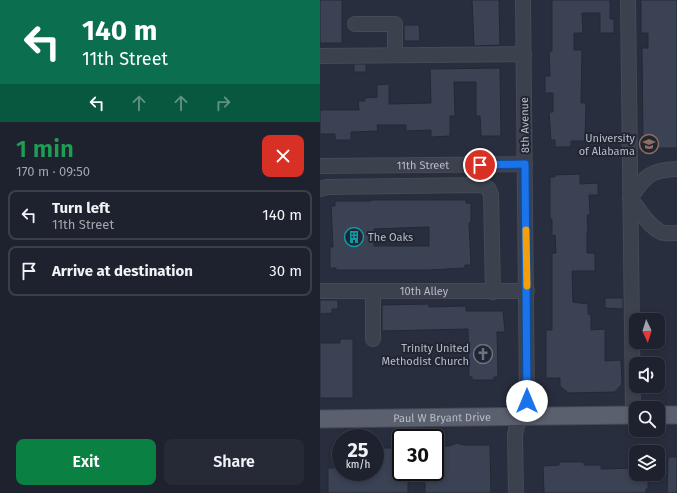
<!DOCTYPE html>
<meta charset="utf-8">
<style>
body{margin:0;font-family:"Fira Sans",sans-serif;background:#262a36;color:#f1f3f6;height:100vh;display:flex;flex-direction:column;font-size:15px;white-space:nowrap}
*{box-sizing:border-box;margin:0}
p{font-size:13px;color:#a1a4aa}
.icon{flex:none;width:22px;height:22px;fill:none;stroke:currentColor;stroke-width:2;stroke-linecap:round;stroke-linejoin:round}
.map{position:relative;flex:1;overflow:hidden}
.drawer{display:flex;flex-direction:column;background:#1e222e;width:320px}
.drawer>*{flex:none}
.top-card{background:#0b6e4f;color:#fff;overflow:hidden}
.needle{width:26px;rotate:176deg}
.fabs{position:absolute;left:309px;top:313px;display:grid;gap:8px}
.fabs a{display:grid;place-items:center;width:36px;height:36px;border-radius:8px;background:#1e222e;box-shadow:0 2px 6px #0003,0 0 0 1px #3c3f4a;font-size:20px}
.speed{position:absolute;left:12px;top:429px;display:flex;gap:8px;font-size:20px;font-weight:700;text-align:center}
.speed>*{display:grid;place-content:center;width:52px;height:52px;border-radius:50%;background:#1e222e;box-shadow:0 2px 6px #0003,0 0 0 1px #3c3f4a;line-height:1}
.speed small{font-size:10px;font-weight:400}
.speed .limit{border:2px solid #111;border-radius:6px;background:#fff;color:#111}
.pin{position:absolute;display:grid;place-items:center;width:34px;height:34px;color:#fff;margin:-17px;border:2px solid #fff;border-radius:50%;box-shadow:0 1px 4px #0007}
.me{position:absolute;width:44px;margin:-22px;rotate:0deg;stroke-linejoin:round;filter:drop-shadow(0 0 3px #0008)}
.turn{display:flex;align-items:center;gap:14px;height:84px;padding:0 16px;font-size:18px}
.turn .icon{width:52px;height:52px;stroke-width:2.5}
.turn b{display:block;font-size:28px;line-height:34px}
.lanes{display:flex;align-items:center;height:38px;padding:0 16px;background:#0003;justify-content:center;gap:20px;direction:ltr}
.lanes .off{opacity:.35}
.round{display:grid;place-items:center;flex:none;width:42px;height:42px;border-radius:8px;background:#262a36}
.head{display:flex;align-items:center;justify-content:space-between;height:68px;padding:0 16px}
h1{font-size:24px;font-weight:600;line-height:30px;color:#1e9e55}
.cta{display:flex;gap:8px;margin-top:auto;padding:8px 16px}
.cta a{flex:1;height:46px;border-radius:8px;background:#0b8043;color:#fff;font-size:16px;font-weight:600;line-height:46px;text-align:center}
.cta a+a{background:#262a36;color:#f1f3f6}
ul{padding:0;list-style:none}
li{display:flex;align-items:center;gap:12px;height:50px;margin:0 8px 6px;padding:0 8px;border:2px solid #3c3f4a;border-radius:8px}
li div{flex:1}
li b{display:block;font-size:15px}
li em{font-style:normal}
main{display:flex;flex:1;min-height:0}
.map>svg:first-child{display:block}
</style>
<main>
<section class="drawer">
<div class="top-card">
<div class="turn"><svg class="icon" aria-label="left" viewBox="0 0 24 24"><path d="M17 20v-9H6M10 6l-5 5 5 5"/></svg><div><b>140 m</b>11th Street</div></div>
<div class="lanes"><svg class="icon" aria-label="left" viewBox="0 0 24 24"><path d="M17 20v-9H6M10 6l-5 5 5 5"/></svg><svg class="icon off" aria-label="ahead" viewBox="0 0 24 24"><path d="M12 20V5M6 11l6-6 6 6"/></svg><svg class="icon off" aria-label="ahead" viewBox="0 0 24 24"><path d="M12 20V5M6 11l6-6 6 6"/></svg><svg class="icon off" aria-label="right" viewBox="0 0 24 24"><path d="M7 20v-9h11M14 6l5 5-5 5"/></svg></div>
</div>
<div class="head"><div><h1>1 min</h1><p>170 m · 09:50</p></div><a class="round" style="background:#d93025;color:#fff"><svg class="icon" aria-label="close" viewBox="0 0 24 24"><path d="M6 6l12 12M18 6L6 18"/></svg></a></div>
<ul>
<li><svg class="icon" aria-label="left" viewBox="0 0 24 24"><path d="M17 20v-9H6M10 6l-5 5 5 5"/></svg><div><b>Turn left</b><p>11th Street</p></div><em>140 m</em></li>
<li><svg class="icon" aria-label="arrive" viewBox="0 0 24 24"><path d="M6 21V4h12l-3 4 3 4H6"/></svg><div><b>Arrive at destination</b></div><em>30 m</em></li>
</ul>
<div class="cta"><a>Exit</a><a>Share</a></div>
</section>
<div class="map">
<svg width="357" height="493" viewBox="0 0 357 493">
<rect width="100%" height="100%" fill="#282e3e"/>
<g fill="#3a4254" stroke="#232835" fill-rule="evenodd">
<rect x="0" y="0" width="22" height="43"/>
<polygon points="152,0 179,0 180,45 154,46"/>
<polygon points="232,0 290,0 290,19 294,19 294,33 280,33 280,13 262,13 263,33 254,33 254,50 262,50 261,103 266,103 265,141 251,141 251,147 235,147 235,140 231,140 229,112 233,112 233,93 225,93 225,76 230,76 229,51 232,51"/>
<polygon points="321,0 357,0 357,148 323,148 322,48 328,48 328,33 321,33"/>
<polygon points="84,25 99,25 100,41 84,41"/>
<rect x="34" y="64" width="12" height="8"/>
<polygon points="180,68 181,136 161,136 160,116 156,116 156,82 134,82 135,116 130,116 130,136 111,137 111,130 86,131 86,125 57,125 58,131 31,132 31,140 15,140 15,134 0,134 0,110 39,110 38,101 45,101 45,98 57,97 57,85 69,84 69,104 111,103 110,69"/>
<polygon points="260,174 260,184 278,183 278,195 269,195 270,215 267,215 268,232 267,232 267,253 275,253 275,271 252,271 253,302 268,304 268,314 271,315 271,330 285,329 285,361 301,360 302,384 295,392 248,393 240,386 240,378 226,378 226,330 232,330 232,253 236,253 235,235 232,236 232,219 230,219 230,177 235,177 235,175"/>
<path d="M51,200h95v3h5v20h-2l2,42h-6v3l-36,2h-93v-2h-6v-21h3l-2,-41h4v-5h36zM109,227v19h-55v-17z"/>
<polygon points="285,298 303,298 303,309 285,308"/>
<polygon points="0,300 18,300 18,309 12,309 12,313 0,314"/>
<polygon points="109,304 109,307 146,306 146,311 183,311 185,332 177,332 178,377 174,377 174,380 152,380 152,377 149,377 148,329 62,331 62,305"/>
<polygon points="20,339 33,339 33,398 0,398 0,343 20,343"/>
<polygon points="137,443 144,445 170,445 171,493 105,493 105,472 115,472 115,446 129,446"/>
<polygon points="55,448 81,448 81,472 88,472 88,493 8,493 8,468 21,468 21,472 55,472"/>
<polygon points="348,457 357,457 357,493 347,493"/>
<polygon points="239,462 264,462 264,465 281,465 281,469 316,468 316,474 328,474 328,489 326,489 326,493 224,493 223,466 239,465"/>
</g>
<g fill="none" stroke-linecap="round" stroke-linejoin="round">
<defs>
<g id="minor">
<polyline points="308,0 313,415"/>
<polyline points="35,24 75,24 75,55"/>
<polyline points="0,56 204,54"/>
<path id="s1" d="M0,166l205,-2"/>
<path d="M357,169c-28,1 -31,7 -47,29 9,11 18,28 31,34 4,2 11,1 16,1"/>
<polyline points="0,189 7,187 161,185 168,188 171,195 173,292"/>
<path id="s2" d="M0,291h207"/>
<polyline points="53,339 53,291"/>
<polyline points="196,493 195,435 197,425 203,417 207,401 203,0"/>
</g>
<g id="major">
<polyline points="338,415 357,415"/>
<path id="s3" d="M0,419l316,-4"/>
</g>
</defs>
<use href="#minor" stroke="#454a57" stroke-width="16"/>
<use href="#major" stroke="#454a57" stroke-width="19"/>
<use href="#minor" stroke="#3c414e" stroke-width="14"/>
<use href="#major" stroke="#5a606e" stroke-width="17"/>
</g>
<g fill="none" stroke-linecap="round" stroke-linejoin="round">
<defs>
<polyline id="route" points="160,165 205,164 207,401"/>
</defs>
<use href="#route" stroke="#114b97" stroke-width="10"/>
<use href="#route" stroke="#1a73e8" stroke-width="7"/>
<polyline stroke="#f59e0b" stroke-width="7" points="206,230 207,286"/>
</g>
<defs>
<symbol id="university-ring" viewBox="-11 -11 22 22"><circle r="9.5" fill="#212633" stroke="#8d6e63" stroke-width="1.5"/><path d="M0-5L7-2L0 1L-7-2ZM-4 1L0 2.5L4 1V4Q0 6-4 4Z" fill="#8d6e63"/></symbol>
<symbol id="building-ring" viewBox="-11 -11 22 22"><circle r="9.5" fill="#212633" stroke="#0f9aa8" stroke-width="1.5"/><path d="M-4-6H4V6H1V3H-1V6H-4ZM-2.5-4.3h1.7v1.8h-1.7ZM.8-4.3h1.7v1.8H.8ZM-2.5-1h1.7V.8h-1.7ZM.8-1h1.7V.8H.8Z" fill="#0f9aa8"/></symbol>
<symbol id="church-ring" viewBox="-11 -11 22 22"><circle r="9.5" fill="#212633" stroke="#6b7280" stroke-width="1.5"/><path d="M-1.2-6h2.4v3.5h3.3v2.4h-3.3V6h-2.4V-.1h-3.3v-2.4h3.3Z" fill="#6b7280"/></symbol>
</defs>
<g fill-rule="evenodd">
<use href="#university-ring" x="318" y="133" width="22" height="22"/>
<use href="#building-ring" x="23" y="226" width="22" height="22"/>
<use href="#church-ring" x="152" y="343" width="22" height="22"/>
</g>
<g text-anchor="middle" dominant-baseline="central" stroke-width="4" stroke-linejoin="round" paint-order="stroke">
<g font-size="11" fill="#b8bcc9" stroke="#212633">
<text transform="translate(205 125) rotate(-91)">8th Avenue</text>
<text stroke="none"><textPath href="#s1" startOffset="103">11th Street</textPath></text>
<text stroke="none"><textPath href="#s2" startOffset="104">10th Alley</textPath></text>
<text stroke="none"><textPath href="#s3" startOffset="122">Paul W Bryant Drive</textPath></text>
</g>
<g font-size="11" fill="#b8bcc9" stroke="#212633" text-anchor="end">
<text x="315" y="138">University<tspan x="315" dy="13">of Alabama</tspan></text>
<text x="48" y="237" text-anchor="start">The Oaks</text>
<text x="149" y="348">Trinity United<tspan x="149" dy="13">Methodist Church</tspan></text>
</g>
</g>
</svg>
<div class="fabs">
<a><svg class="needle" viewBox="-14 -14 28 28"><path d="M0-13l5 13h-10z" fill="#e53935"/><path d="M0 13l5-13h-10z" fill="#a1a4aa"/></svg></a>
<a><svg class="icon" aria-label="sound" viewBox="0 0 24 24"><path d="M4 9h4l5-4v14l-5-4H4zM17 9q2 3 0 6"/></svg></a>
<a><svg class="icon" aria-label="search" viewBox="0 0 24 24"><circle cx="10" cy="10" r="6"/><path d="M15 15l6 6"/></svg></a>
<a><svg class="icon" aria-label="layers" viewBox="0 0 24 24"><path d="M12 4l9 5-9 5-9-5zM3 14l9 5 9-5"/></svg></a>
</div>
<div class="speed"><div>25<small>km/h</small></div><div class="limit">30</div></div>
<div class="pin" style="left:160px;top:165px;background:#d93025"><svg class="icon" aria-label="arrive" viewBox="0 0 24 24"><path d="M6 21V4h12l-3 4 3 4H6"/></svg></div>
<svg class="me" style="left:207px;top:401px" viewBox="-20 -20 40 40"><circle r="19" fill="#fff"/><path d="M0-13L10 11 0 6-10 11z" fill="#1a73e8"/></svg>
</div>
</main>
